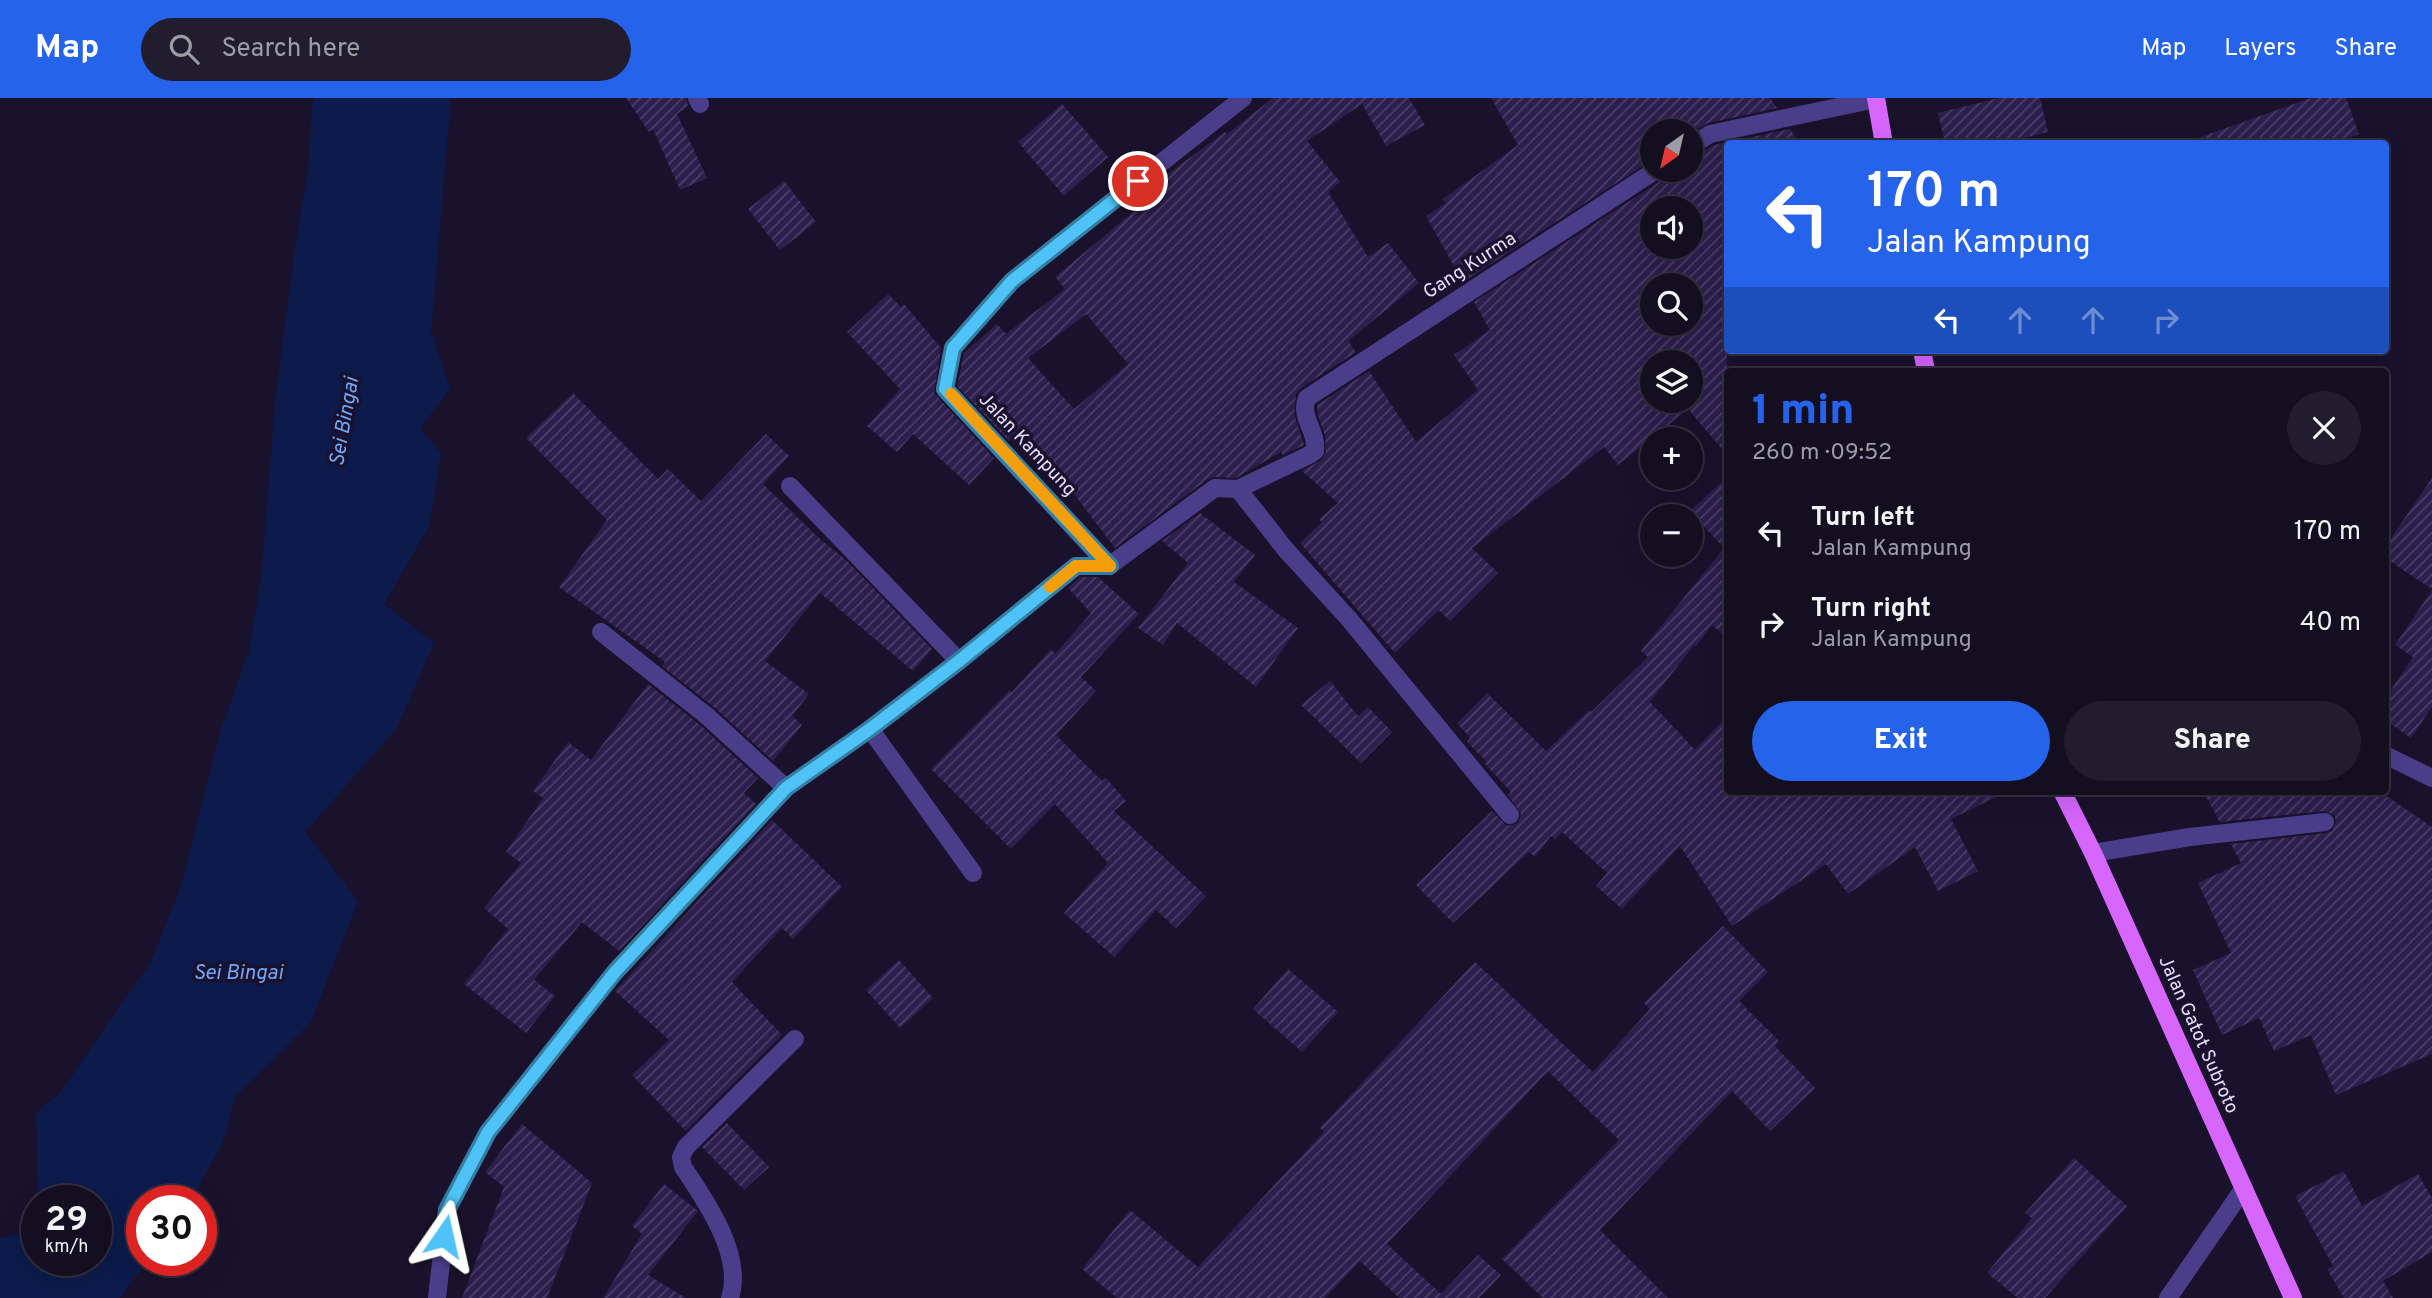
<!DOCTYPE html>
<meta charset="utf-8">
<style>
body{margin:0;font-family:Overpass,sans-serif;background:#211c2e;color:#f1f3f6;height:100vh;display:flex;flex-direction:column;font-size:26px;white-space:nowrap}
*{box-sizing:border-box;margin:0}
p{font-size:23px;color:#9d9ca5}
.icon{flex:none;width:38px;height:38px;fill:none;stroke:currentColor;stroke-width:2;stroke-linecap:round;stroke-linejoin:round}
.map{position:relative;flex:1;overflow:hidden}
.sheet{position:absolute;left:1724px;top:270px;width:665px;height:427px;display:flex;flex-direction:column;background:#140e21;border-radius:7px;box-shadow:0 7px 28px #0002,0 0 0 2px #332e3f}
.sheet>*{flex:none}
.banner{position:absolute;left:1724px;top:42px;width:665px;height:214px;border-radius:7px;box-shadow:0 7px 28px #0002,0 0 0 2px #332e3f;background:#2563eb;color:#fff;overflow:hidden}
.needle{width:46px;rotate:214deg}
.buttons{position:absolute;left:1640px;top:21px;display:grid;gap:14px}
.buttons a{display:grid;place-items:center;width:63px;height:63px;border-radius:50%;background:#140e21;box-shadow:0 7px 28px #0002,0 0 0 2px #332e3f;font-size:35px}
.speed{position:absolute;left:21px;top:1087px;display:flex;gap:14px;font-size:35px;font-weight:700;text-align:center}
.speed>*{display:grid;place-content:center;width:91px;height:91px;border-radius:50%;background:#140e21;box-shadow:0 7px 28px #0002,0 0 0 2px #332e3f;line-height:1}
.speed small{font-size:18px;font-weight:400}
.speed .limit{border:10px solid #d22;background:#fff;color:#111}
.pin{position:absolute;display:grid;place-items:center;width:60px;height:60px;color:#fff;margin:-30px;border:4px solid #fff;border-radius:50%;box-shadow:0 2px 7px #0007}
.me{position:absolute;width:77px;margin:-38px;rotate:11deg;stroke-linejoin:round;filter:drop-shadow(0 0 5px #0008)}
.turn{display:flex;align-items:center;gap:24px;height:147px;padding:0 28px;font-size:32px}
.turn .icon{width:91px;height:91px;stroke-width:2.5}
.turn b{display:block;font-size:49px;line-height:60px}
.lanes{display:flex;align-items:center;height:66px;padding:0 28px;background:#0003;justify-content:center;gap:35px;direction:ltr}
.lanes .off{opacity:.35}
.round{display:grid;place-items:center;flex:none;width:74px;height:74px;border-radius:37px;background:#211c2e}
.overview{display:flex;align-items:center;justify-content:space-between;height:119px;padding:0 28px}
h1{font-size:42px;font-weight:800;line-height:52px;color:#2563eb}
.primary-button{display:flex;gap:14px;margin-top:auto;padding:14px 28px}
.primary-button a{flex:1;height:80px;border-radius:42px;background:#2563eb;color:#fff;font-size:28px;font-weight:800;line-height:80px;text-align:center}
.primary-button a+a{background:#211c2e;color:#f1f3f6}
ul{padding:0;list-style:none}
li{display:flex;align-items:center;gap:21px;height:91px;padding:0 28px}
li div{flex:1}
li b{display:block;font-size:26px}
li em{font-style:normal}
header{display:flex;align-items:center;gap:42px;box-sizing:border-box;height:98px;padding:0 35px;background:#2563eb;color:#fff}
header strong{font-size:33px}
nav{display:flex;gap:38px;margin-inline-start:auto;font-size:24px}
.search{width:490px;height:63px;background:#211c2e;display:flex;align-items:center;gap:18px;box-sizing:border-box;padding:0 24px;border-radius:38px;color:#9d9ca5;font-size:26px}
.map>svg:first-child{display:block}
</style>
<header>
<strong>Map</strong>
<div class="search"><svg class="icon" aria-label="search" viewBox="0 0 24 24"><circle cx="10" cy="10" r="6"/><path d="M15 15l6 6"/></svg>Search here</div>
<nav><a>Map</a><a>Layers</a><a>Share</a></nav>
</header>
<div class="map">
<svg width="2432" height="1200" viewBox="0 0 2432 1200">
<defs>
<pattern id="building-hatch" width="6" height="6" patternUnits="userSpaceOnUse" patternTransform="scale(1.75)"><rect width="6" height="6" fill="#2d1e4d"/><path d="M-1 1l2-2M0 6l6-6M5 7l2-2" fill="none" stroke="#4b3e68"/></pattern>
</defs>
<rect width="100%" height="100%" fill="#1a122c"/>
<polygon fill="#0c1b4c" points="313,0 451,0 431,234 450,291 420,330 441,355 429,428 384,506 434,545 397,630 305,734 358,803 311,924 235,999 223,1043 192,1102 142,1102 142,1162 149,1162 120,1200 0,1200 0,1140 37,1131 37,1162 96,1162 96,1102 38,1102 36,1015 60,995 151,864 181,789 221,631 249,553 262,473 275,306 295,151 308,72"/>
<g fill="url(#building-hatch)" fill-rule="evenodd">
<polygon points="626,0 686,0 688,8 677,16 707,80 680,92 653,31 649,34"/>
<path d="M1273,0h136l16,27 -39,21 -24,-42 -55,37 33,41 -12,10 40,65 20,-14 31,40 -71,58 8,11 -55,36 -5,6 -2,20 10,31 -21,10 -2,-3 -45,26 -21,-1 -7,2 -93,69 -41,-54 -2,2 -56,-63 -7,8 -52,-55 7,-33 33,-29 9,10 59,-45 -10,-12 108,-90 -5,-6 67,-49 2,2zM1086,216l42,50 -54,45 -46,-51z"/>
<polygon points="1491,0 1770,0 1777,10 1708,25 1690,35 1690,33 1652,33 1652,62 1463,184 1426,118 1446,105 1443,101 1518,47"/>
<polygon points="1999,0 2040,0 2048,34 2001,46 1945,46 1938,15"/>
<polygon points="2311,0 2346,0 2359,36 2332,46 2195,46 2195,41"/>
<polygon points="1062,6 1108,59 1064,98 1018,44"/>
<path d="M1790,31l10,15h-73v311l-39,-46 -70,56 -14,-18 -132,101 26,25 -48,48 -11,-11 -44,43 -95,-110 22,-21 -3,-3 19,-16 -36,-32 19,-11 5,-8 -1,-17 -7,-20 -1,-10 52,-34 47,71 62,-52 -24,-35 36,-25 -16,-28 188,-122 5,-10h23v-12l24,-13zM1652,110h38v39h-38zM1652,187h38v39h-38zM1652,264h38v39h-38z"/>
<polygon points="784,83 816,124 780,152 748,111"/>
<polygon points="888,196 901,209 904,206 941,250 934,295 994,360 969,387 913,336 897,354 867,328 900,291 847,234"/>
<polygon points="573,295 658,381 668,371 701,403 766,336 789,358 763,386 820,441 846,462 932,551 913,573 820,495 765,563 809,596 792,618 802,627 773,663 715,610 662,568 665,564 559,489 607,422 526,340"/>
<polygon points="1727,379 1727,540 1712,527 1696,548 1694,547 1650,604 1695,652 1727,618 1727,693 2009,693 1951,721 1978,773 1938,793 1915,749 1848,796 1826,766 1732,828 1680,748 1622,811 1596,788 1607,775 1562,734 1555,742 1551,738 1535,759 1529,754 1453,825 1416,787 1492,713 1507,728 1518,725 1521,716 1508,697 1511,694 1485,666 1487,664 1467,644 1470,640 1457,625 1487,595 1546,653 1589,612 1591,614 1648,559 1641,553 1724,450 1690,413"/>
<polygon points="2432,380 2432,491 2385,460 2385,449"/>
<polygon points="1200,415 1255,457 1234,484 1298,530 1256,589 1177,525 1163,547 1138,530 1188,465 1162,443"/>
<polygon points="1080,479 1098,479 1139,516 1081,579 1096,593 1056,637 1102,683 1106,680 1126,703 1114,713 1206,798 1176,830 1156,812 1114,859 1064,815 1108,765 1055,706 1011,751 931,671 1010,592 1012,594 1051,551 1055,556 1091,515 1068,490"/>
<polygon points="2432,492 2432,609 2411,640 2385,622 2385,601 2413,559 2395,547"/>
<polygon points="1330,583 1358,618 1368,609 1392,634 1361,665 1301,607"/>
<polygon points="648,586 700,627 758,680 744,695 756,706 619,853 582,824 534,882 555,898 526,935 464,886 508,831 484,810 521,765 506,754 543,700 533,693 568,644 591,662"/>
<polygon points="2203,693 2379,693 2432,729 2432,956 2336,997 2311,937 2274,953 2259,920 2222,937 2193,872 2231,855 2198,785 2241,765 2231,746 2326,735 2332,733 2336,723 2334,717 2324,713 2220,724"/>
<polygon points="772,722 842,789 793,841 782,830 732,884 782,937 686,1033 632,977 669,942 615,893"/>
<polygon points="1723,828 1768,874 1739,903 1779,943 1775,948 1815,990 1770,1033 1732,993 1600,1132 1668,1200 1543,1200 1502,1161 1619,1042 1548,973 1387,1146 1441,1196 1478,1157 1501,1177 1479,1200 1399,1200 1360,1163 1325,1200 1117,1200 1082,1171 1130,1112 1198,1169 1324,1034 1320,1030 1475,864 1593,974 1650,911 1644,905"/>
<polygon points="899,862 933,900 900,930 866,892"/>
<polygon points="1288,871 1338,914 1302,954 1253,911"/>
<polygon points="727,1025 769,1069 744,1092 702,1049"/>
<polygon points="522,1026 592,1085 547,1200 462,1200 504,1089 485,1074"/>
<polygon points="2074,1060 2127,1108 2045,1200 2018,1200 1987,1175 2032,1120 2025,1115"/>
<polygon points="2344,1073 2362,1108 2418,1076 2432,1100 2432,1154 2383,1183 2393,1200 2344,1200 2327,1171 2333,1168 2295,1098"/>
<polygon points="664,1086 698,1113 648,1177 686,1200 603,1200 642,1136 632,1128"/>
</g>
<g fill="none" stroke-linecap="round" stroke-linejoin="round">
<g stroke="#4a3e8b" stroke-width="18">
<polyline points="697,0 700,6"/>
<polyline points="1690,49 1710,36 1876,1"/>
<polyline points="790,388 959,563"/>
<polyline points="1238,391 1286,452 1349,521 1510,717"/>
<polyline points="1109,468 945,291 953,250 1012,183 1243,0"/>
<polyline points="601,534 707,618 786,690"/>
<polyline points="870,631 973,775"/>
<polyline points="2385,657 2432,680"/>
<polyline points="2093,755 2190,739 2325,724"/>
<path d="M437,1200l10,-88 41,-78 127,-160 171,-184 84,-59 89,-68 117,-95h33l106,-78 23,1 71,-34 6,-4c3,-19 -16,-34 -8,-53l349,-228"/>
<path d="M730,1200c14,-42 -24,-97 -47,-131l-2,-10 5,-10 109,-108"/>
<polyline points="2168,1200 2244,1090"/>
</g>
<g stroke="#d766fd" stroke-width="18">
<polyline points="1876,0 1884,46"/>
<polyline points="1922,252 1926,273"/>
<polyline points="2062,693 2093,755 2293,1200"/>
</g>
</g>
<g fill="none" stroke-linecap="round" stroke-linejoin="round">
<defs>
<polyline id="route" points="444,1138 447,1112 488,1034 615,874 786,690 870,631 959,563 1076,468 1110,468 945,291 953,250 1012,183 1138,83"/>
</defs>
<use href="#route" stroke="#337fa1" stroke-width="18"/>
<use href="#route" stroke="#4fc3f7" stroke-width="12"/>
<polyline stroke="#f59e0b" stroke-width="12" points="951,296 1110,468 1076,468 1050,489"/>
</g>
<g text-anchor="middle" dominant-baseline="central" stroke-width="7" stroke-linejoin="round" paint-order="stroke">
<g font-size="19" fill="#e5deff" stroke="#1a122c">
<text transform="translate(1470 168) rotate(-33)">Gang Kurma</text>
<text transform="translate(1027 347) rotate(47)">Jalan Kampung</text>
<text transform="translate(2198 937) rotate(66)">Jalan Gatot Subroto</text>
</g>
<g font-size="21" font-style="italic" fill="#6da9fe" stroke="#1a122c">
<text transform="translate(345 324) rotate(-80)">Sei Bingai</text>
<text x="238" y="875">Sei Bingai</text>
</g>
</g>
</svg>
<div class="buttons">
<a><svg class="needle" viewBox="-14 -14 28 28"><path d="M0-13l5 13h-10z" fill="#e53935"/><path d="M0 13l5-13h-10z" fill="#9d9ca5"/></svg></a>
<a><svg class="icon" aria-label="sound" viewBox="0 0 24 24"><path d="M4 9h4l5-4v14l-5-4H4zM17 9q2 3 0 6"/></svg></a>
<a><svg class="icon" aria-label="search" viewBox="0 0 24 24"><circle cx="10" cy="10" r="6"/><path d="M15 15l6 6"/></svg></a>
<a><svg class="icon" aria-label="layers" viewBox="0 0 24 24"><path d="M12 4l9 5-9 5-9-5zM3 14l9 5 9-5"/></svg></a>
<a>+</a>
<a>−</a>
</div>
<div class="speed"><div>29<small>km/h</small></div><div class="limit">30</div></div>
<div class="pin" style="left:1138px;top:83px;background:#d93025"><svg class="icon" aria-label="arrive" viewBox="0 0 24 24"><path d="M6 21V4h12l-3 4 3 4H6"/></svg></div>
<svg class="me" style="left:444px;top:1138px" viewBox="-20 -20 40 40"><path d="M0-17L14 15 0 8-14 15z" fill="#4fc3f7" stroke="#fff" stroke-width="4"/></svg>
<div class="banner">
<div class="turn"><svg class="icon" aria-label="left" viewBox="0 0 24 24"><path d="M17 20v-9H6M10 6l-5 5 5 5"/></svg><div><b>170 m</b>Jalan Kampung</div></div>
<div class="lanes"><svg class="icon" aria-label="left" viewBox="0 0 24 24"><path d="M17 20v-9H6M10 6l-5 5 5 5"/></svg><svg class="icon off" aria-label="ahead" viewBox="0 0 24 24"><path d="M12 20V5M6 11l6-6 6 6"/></svg><svg class="icon off" aria-label="ahead" viewBox="0 0 24 24"><path d="M12 20V5M6 11l6-6 6 6"/></svg><svg class="icon off" aria-label="right" viewBox="0 0 24 24"><path d="M7 20v-9h11M14 6l5 5-5 5"/></svg></div>
</div>
<section class="sheet">
<div class="overview"><div><h1>1 min</h1><p>260 m · 09:52</p></div><a class="round"><svg class="icon" aria-label="close" viewBox="0 0 24 24"><path d="M6 6l12 12M18 6L6 18"/></svg></a></div>
<ul>
<li><svg class="icon" aria-label="left" viewBox="0 0 24 24"><path d="M17 20v-9H6M10 6l-5 5 5 5"/></svg><div><b>Turn left</b><p>Jalan Kampung</p></div><em>170 m</em></li>
<li><svg class="icon" aria-label="right" viewBox="0 0 24 24"><path d="M7 20v-9h11M14 6l5 5-5 5"/></svg><div><b>Turn right</b><p>Jalan Kampung</p></div><em>40 m</em></li>
</ul>
<div class="primary-button"><a>Exit</a><a>Share</a></div>
</section>
</div>
